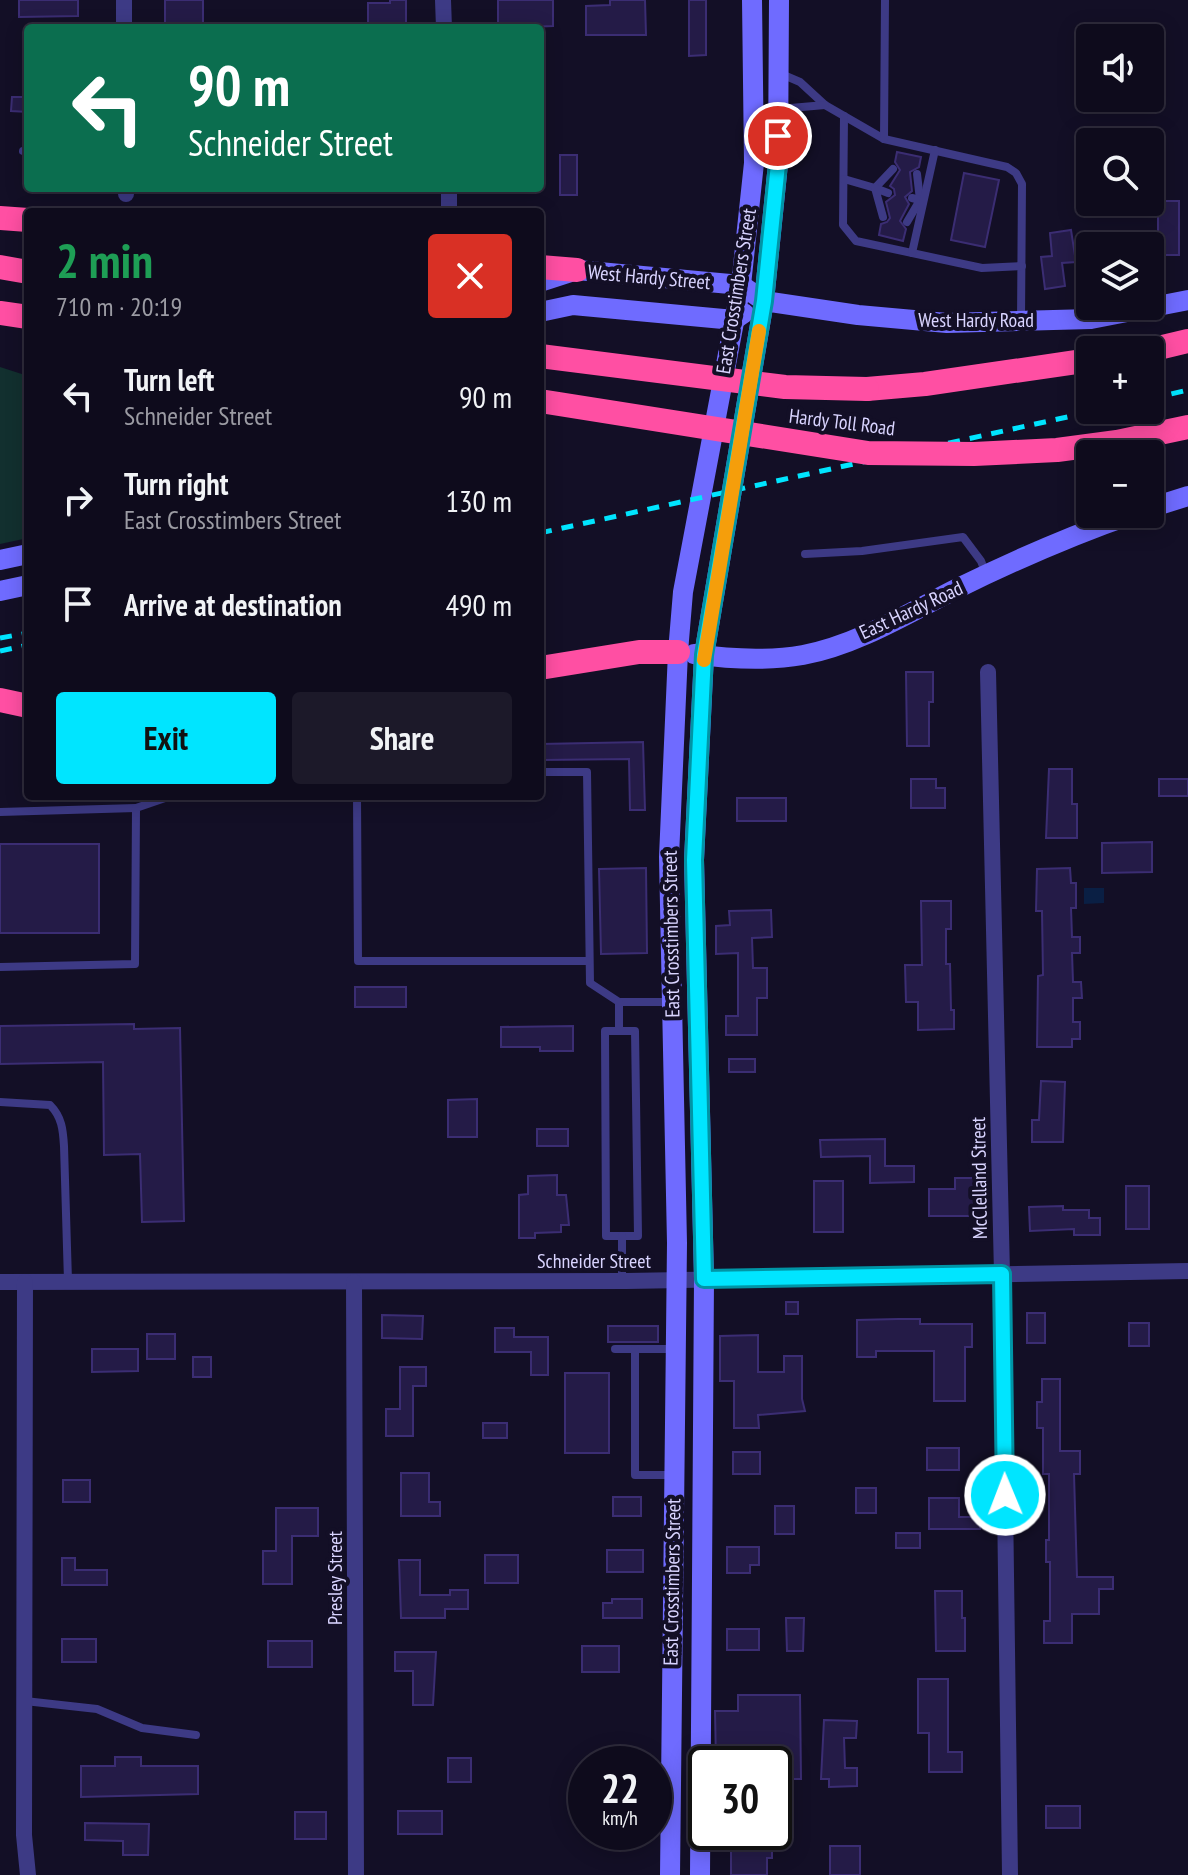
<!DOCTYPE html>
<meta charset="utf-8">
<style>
body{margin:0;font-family:"PT Sans Narrow",sans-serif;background:#1c1929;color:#f1f3f6;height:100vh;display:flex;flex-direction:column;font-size:30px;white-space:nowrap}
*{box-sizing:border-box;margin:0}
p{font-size:26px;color:#9b9ba3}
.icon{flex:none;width:44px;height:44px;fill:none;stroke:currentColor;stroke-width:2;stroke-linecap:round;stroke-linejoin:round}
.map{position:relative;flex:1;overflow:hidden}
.drawer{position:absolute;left:24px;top:208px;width:520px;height:592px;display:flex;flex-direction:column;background:#0e0b1c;border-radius:8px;box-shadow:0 4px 20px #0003,0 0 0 2px #2e2b3b}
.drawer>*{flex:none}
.banner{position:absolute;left:24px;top:24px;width:520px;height:168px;border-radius:8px;box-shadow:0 4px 20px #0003,0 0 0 2px #2e2b3b;background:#0b6e4f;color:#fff;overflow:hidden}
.fabs{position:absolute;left:1076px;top:24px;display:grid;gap:16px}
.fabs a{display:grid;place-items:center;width:88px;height:88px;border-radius:8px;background:#0e0b1c;box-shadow:0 4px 20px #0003,0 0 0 2px #2e2b3b;font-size:40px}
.speed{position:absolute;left:568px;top:1746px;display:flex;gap:16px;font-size:40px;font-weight:700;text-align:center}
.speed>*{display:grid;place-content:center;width:104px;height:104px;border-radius:50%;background:#0e0b1c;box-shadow:0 4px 20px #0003,0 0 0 2px #2e2b3b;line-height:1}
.speed small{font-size:20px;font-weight:400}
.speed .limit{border:4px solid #111;border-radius:12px;background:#fff;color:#111}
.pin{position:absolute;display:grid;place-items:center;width:68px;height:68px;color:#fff;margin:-34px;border:4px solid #fff;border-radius:50%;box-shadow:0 2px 8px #0007}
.me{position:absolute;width:88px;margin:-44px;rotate:359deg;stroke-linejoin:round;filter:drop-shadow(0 0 6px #0008)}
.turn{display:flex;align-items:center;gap:28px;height:168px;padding:0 32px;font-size:36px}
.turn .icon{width:104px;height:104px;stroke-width:2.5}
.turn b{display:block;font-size:56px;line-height:68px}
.round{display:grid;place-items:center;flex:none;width:84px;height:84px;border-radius:8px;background:#1c1929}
.overview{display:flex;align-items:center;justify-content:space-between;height:136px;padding:0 32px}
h1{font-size:48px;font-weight:800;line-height:60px;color:#1e9e55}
.primary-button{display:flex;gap:16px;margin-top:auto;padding:16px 32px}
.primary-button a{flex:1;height:92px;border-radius:8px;background:#00e5ff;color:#111;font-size:32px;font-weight:800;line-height:92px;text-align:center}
.primary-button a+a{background:#1c1929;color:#f1f3f6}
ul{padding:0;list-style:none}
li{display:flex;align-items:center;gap:24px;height:104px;padding:0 32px}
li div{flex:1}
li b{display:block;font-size:30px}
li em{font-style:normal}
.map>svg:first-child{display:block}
</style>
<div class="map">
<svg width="1188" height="1875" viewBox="0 0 1188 1875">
<rect width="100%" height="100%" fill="#130f26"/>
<polygon fill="#12302f" points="0,367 28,376 28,538 0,544"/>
<polygon fill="#0a1f44" points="1084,888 1104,888 1104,903 1084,904"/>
<g fill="#241b47" stroke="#3b2d73" stroke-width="2">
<polygon points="19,0 78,0 78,16 19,17"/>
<rect x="165" y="0" width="38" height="26"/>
<polygon points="390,0 406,0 406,23 368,23 368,3 390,3"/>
<polygon points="498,0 553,0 553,26 498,28"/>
<polygon points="610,0 645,0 646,35 586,35 586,6 610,5"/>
<polygon points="689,0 706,0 706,55 689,56"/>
<polygon points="12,97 28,97 28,112 11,111"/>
<polygon points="897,152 921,157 919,167 910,172 912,191 905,197 909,204 900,221 906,229 903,241 879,235 881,224 887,222 890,218 886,202 895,195 894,189 890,186 900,170 895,162"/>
<rect x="560" y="155" width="17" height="40"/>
<polygon points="964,173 999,180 985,247 951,240"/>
<rect x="1158" y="201" width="21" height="54"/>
<polygon points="1071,230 1076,262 1062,263 1065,286 1045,289 1041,257 1052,256 1050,233"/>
<polygon points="906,672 933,672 933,702 929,702 929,746 907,746"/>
<polygon points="643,742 645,810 630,810 629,759 540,760 540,744"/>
<polygon points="1049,769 1072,769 1072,804 1077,804 1077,838 1046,838"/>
<polygon points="911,779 936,779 936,788 945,788 945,808 911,808"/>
<rect x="1159" y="779" width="29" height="17"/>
<rect x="737" y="798" width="49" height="23"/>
<polygon points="1152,842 1152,872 1102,873 1102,843"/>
<rect x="0" y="844" width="99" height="89"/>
<polygon points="646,868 647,953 601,954 599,869"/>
<polygon points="1070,868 1071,883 1076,883 1076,908 1071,908 1072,937 1080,937 1080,953 1072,953 1073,982 1081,982 1082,998 1073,998 1073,1022 1080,1022 1080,1039 1072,1039 1072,1047 1037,1047 1038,976 1043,975 1042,911 1036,911 1037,869"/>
<polygon points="921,901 951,901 951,929 946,929 946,964 950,964 951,1010 954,1010 954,1029 918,1030 918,1002 906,1002 905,965 922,965"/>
<polygon points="771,910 772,937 752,938 753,968 767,968 767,998 757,998 757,1035 726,1035 726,1016 738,1016 738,953 716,954 716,926 730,925 729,911"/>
<rect x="355" y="987" width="51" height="20"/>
<polygon points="134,1024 134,1029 180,1028 184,1221 142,1222 140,1154 104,1155 103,1062 0,1064 0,1026"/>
<polygon points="573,1026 573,1051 540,1051 540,1047 501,1047 501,1027"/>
<rect x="729" y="1059" width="26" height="13"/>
<polygon points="1041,1081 1065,1082 1063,1142 1032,1142 1032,1120 1039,1120"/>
<polygon points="477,1099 477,1137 448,1137 448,1100"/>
<rect x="537" y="1129" width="31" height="17"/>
<polygon points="885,1139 885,1166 914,1166 914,1182 870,1183 870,1156 821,1157 820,1140"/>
<polygon points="557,1175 557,1195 566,1195 569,1225 561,1225 561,1232 535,1233 535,1238 519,1238 519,1195 528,1194 528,1176"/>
<polygon points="955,1178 973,1178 973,1216 929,1216 929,1189 955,1189"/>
<rect x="814" y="1181" width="29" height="51"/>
<rect x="1126" y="1186" width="23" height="43"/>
<polygon points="1063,1206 1063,1210 1089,1210 1089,1218 1100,1218 1100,1235 1074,1235 1074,1229 1030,1231 1029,1207"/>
<rect x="786" y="1302" width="12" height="12"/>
<rect x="1027" y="1313" width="18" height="30"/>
<polygon points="382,1315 423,1316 422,1339 382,1338"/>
<polygon points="898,1319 920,1319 920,1324 972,1324 972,1347 965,1347 965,1401 934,1401 934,1351 876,1351 876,1357 857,1357 857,1320"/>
<rect x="1129" y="1323" width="20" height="23"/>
<rect x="608" y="1326" width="50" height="16"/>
<polygon points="495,1328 514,1328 514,1337 548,1337 548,1375 531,1375 531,1352 495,1352"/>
<rect x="147" y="1334" width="28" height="25"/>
<polygon points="758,1335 758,1372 784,1372 784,1356 802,1356 802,1399 805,1411 758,1415 759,1428 734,1428 734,1381 720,1381 720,1336"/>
<polygon points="92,1349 138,1349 138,1371 92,1372"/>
<rect x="193" y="1357" width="18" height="20"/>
<polygon points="400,1367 426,1367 426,1386 413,1386 413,1436 386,1436 386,1409 400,1409"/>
<rect x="565" y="1373" width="44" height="80"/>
<polygon points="1042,1379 1060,1379 1060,1451 1080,1451 1080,1474 1074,1474 1077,1577 1113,1577 1113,1589 1099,1589 1099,1614 1072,1614 1072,1643 1044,1643 1044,1621 1050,1621 1050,1562 1046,1562 1046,1540 1049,1540 1049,1474 1043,1474 1043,1428 1037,1428 1037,1402 1042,1402"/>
<rect x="483" y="1423" width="24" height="15"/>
<rect x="927" y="1448" width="32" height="22"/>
<rect x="733" y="1452" width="27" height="22"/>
<polygon points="401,1473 429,1473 429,1502 440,1502 440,1516 401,1516"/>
<rect x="63" y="1480" width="27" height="22"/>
<rect x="856" y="1488" width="20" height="25"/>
<rect x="613" y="1497" width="28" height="19"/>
<polygon points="929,1498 959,1498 959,1517 980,1517 980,1529 929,1529"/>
<rect x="775" y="1506" width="19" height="28"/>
<polygon points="276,1508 318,1508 318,1536 292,1536 292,1584 263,1584 263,1551 276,1551"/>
<rect x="896" y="1533" width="24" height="15"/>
<polygon points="727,1547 759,1547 759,1565 750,1565 750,1573 727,1573"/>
<rect x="607" y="1550" width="36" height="22"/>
<rect x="485" y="1555" width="33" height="28"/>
<polygon points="62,1558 75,1558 75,1570 107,1570 107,1585 62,1585"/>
<polygon points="399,1560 420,1560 420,1595 450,1595 450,1590 468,1590 468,1609 445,1609 445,1618 401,1618"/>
<polygon points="935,1591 962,1591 962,1618 965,1618 965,1651 936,1651"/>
<polygon points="612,1599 642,1599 642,1618 603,1618 603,1603 612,1603"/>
<polygon points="786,1618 804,1618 803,1651 787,1651"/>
<rect x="727" y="1629" width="32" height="21"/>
<rect x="62" y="1639" width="34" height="23"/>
<rect x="268" y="1641" width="44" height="26"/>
<rect x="582" y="1646" width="37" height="26"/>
<polygon points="395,1652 436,1652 433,1705 413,1705 413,1671 395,1671"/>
<polygon points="918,1679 948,1679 948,1752 962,1752 962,1772 929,1772 929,1733 918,1733"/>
<polygon points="738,1695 800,1695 801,1779 789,1779 789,1791 774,1791 774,1764 716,1763 715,1711 738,1711"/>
<polygon points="824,1720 857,1721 856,1738 844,1738 845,1768 857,1768 857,1786 829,1787 829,1779 821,1779"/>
<polygon points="115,1757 141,1757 141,1766 198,1766 198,1794 81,1797 81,1766 115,1766"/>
<rect x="448" y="1758" width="23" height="24"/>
<rect x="1046" y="1806" width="34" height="22"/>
<rect x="398" y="1811" width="44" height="23"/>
<rect x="295" y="1812" width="31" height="27"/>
<polygon points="85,1823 149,1824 148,1855 123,1855 123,1841 85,1840"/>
<polygon points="731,1832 772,1832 772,1858 767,1858 767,1875 731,1875"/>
<rect x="830" y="1846" width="30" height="29"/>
</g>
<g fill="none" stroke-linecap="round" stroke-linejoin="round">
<g stroke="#3d3a85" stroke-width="8">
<polyline points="779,73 800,82 825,105 884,139 1007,167 1016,173 1022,184 1021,320"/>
<polyline points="779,109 825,105"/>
<polyline points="844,116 843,225 856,241 982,268 1022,266"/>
<polyline points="884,139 885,0"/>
<polyline points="23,151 28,152"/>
<polyline points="917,174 920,200 923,201"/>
<polyline points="844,179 875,188 893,169"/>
<polyline points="883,217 875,188 888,193"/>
<polyline points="907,222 920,200 912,198"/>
<polyline points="912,253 935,150"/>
<polyline points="805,554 862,551 963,537 981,561 986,574"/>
<polyline points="540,772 587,772 590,983 619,1002 670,1002"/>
<polyline points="357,796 358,961 588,961"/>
<polyline points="0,812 136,808"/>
<polyline points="0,967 135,964 136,808 171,796"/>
<polyline points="619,1002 619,1031 635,1031 638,1236 606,1236 605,1031 619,1031"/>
<path d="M0,1102l50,3c12,12 13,25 14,41l4,135"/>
<polyline points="622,1236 622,1281"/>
<polyline points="615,1349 675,1349"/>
<polyline points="635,1349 635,1475 672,1475"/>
<polyline points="25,1701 97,1709 142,1728 196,1735"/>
</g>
<g stroke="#3d3a85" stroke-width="16">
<polyline points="124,0 124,28"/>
<polyline points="443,0 444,28"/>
<polyline points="126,188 126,194"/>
<polyline points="449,188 449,212"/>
<polyline points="988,672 1002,1274 1010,1875"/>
<polyline points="0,1282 627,1281 1188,1271"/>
<polyline points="25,1282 24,1835 28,1875"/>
<polyline points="354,1282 356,1875"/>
</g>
<g stroke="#6f6bff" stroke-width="20">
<polyline points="540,282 577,270 741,285 764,301 858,315 947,323 1091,319 1188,300"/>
<polyline points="540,312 573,305 734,320 744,313"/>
<polyline points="1150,508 1188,496"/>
<polyline points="0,560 28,554"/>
<polyline points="0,591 28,585"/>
<path d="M694,654c35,5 74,7 109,1 53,-10 104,-41 151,-65 59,-29 118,-55 179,-76"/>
<polyline points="670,1875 677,1243 669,857 678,652 683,592 741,285 754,163 752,0"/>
<polyline points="700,1875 704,1279 694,860 704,655 764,301 778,164 779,0"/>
</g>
<g stroke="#ff4fa3" stroke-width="24">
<polyline points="0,218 28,220"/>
<polyline points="0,267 28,272"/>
<polyline points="540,267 577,270"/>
<polyline points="0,313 28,317"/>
<polyline points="1150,350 1188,341"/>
<polyline points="867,389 925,384 1090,360"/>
<polyline points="540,668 639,652 678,652"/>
<polyline points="0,700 28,706"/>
</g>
<g stroke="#00e5ff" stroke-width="5" stroke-dasharray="12 10" stroke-linecap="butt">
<polyline points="1150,399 1188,390"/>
<polyline points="540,533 1099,410"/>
<polyline points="0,638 28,633"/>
<polyline points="0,651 28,645"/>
</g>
<g stroke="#ff4fa3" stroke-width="24">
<polyline points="540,356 785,387 867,389"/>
<polyline points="540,401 868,453 974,454 1057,450 1117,442 1188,427"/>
</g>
</g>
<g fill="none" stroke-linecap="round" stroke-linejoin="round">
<defs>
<polyline id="route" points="778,136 778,164 764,301 704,655 694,860 704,1279 1002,1274 1005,1495"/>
</defs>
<use href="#route" stroke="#0095a6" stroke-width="20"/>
<use href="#route" stroke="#00e5ff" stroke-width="14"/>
<polyline stroke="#f59e0b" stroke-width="14" points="704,660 759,331"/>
</g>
<g text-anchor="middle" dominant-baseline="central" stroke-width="8" stroke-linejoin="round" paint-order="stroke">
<g font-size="20" fill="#d9d4ff" stroke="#130f26">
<text transform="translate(649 277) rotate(5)">West Hardy Street</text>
<text transform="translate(736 291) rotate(-81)">East Crosstimbers Street</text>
<text x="976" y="320">West Hardy Road</text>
<text transform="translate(842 422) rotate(7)">Hardy Toll Road</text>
<text transform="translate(911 610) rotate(-25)">East Hardy Road</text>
<text transform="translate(671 934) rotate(-91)">East Crosstimbers Street</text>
<text transform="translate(979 1178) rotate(-91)">McClelland Street</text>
<text x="594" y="1261">Schneider Street</text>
<text transform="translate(335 1578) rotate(-90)">Presley Street</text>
<text transform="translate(672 1582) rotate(-89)">East Crosstimbers Street</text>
</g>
</g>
</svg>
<div class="fabs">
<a><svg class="icon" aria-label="sound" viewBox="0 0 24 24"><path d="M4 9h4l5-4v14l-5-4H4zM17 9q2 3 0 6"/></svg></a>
<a><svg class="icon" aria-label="search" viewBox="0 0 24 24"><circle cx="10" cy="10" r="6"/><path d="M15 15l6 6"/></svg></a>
<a><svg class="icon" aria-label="layers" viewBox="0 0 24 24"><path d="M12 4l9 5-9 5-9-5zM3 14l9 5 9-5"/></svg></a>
<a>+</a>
<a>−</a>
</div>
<div class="speed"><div>22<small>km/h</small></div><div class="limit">30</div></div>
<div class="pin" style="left:778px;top:136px;background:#d93025"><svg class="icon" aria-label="arrive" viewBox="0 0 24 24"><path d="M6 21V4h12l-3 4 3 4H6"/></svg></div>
<svg class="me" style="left:1005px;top:1495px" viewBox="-20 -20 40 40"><circle r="17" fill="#00e5ff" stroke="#fff" stroke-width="3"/><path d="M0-11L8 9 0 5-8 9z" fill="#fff"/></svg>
<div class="banner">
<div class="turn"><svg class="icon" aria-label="left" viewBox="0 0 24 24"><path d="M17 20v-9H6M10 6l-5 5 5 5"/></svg><div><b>90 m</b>Schneider Street</div></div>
</div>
<section class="drawer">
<div class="overview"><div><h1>2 min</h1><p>710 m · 20:19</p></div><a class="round" style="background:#d93025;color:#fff"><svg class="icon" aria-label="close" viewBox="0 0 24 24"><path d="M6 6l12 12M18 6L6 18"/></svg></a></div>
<ul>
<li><svg class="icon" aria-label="left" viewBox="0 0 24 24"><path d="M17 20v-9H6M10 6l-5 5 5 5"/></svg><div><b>Turn left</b><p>Schneider Street</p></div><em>90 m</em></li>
<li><svg class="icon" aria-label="right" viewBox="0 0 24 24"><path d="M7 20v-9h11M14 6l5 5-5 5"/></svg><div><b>Turn right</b><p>East Crosstimbers Street</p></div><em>130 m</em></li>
<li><svg class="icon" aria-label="arrive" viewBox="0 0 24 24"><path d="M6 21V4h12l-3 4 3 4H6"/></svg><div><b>Arrive at destination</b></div><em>490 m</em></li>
</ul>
<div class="primary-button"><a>Exit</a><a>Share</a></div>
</section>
</div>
